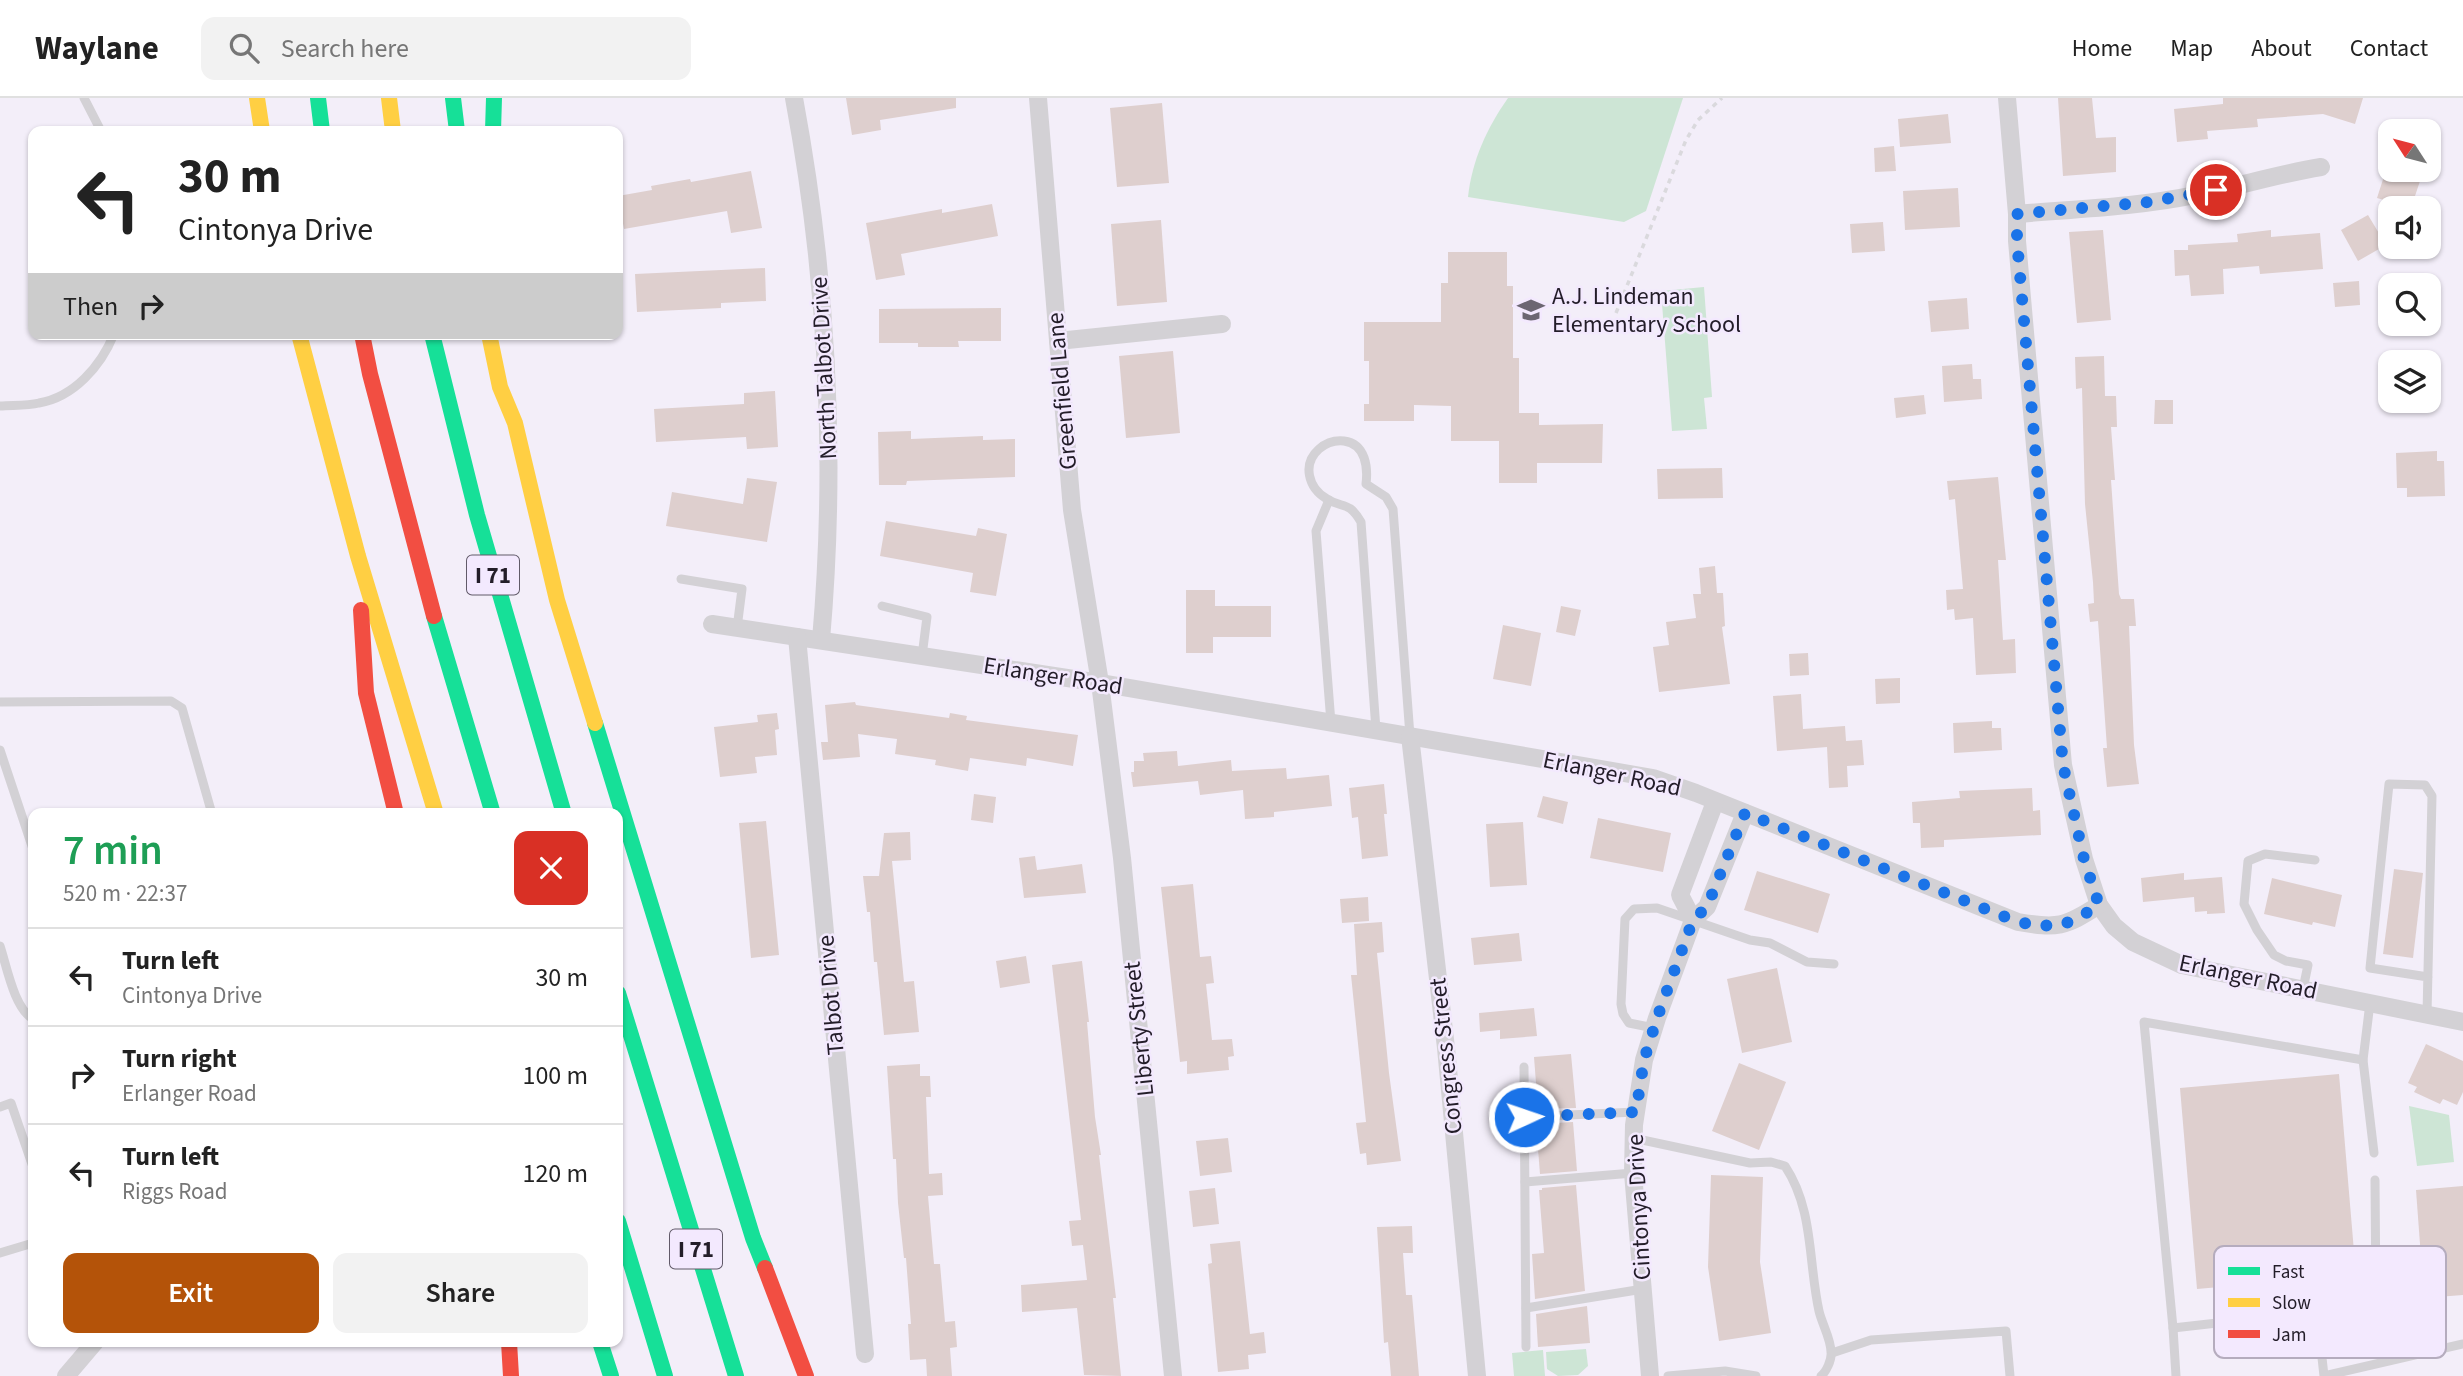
<!DOCTYPE html>
<meta charset="utf-8">
<style>
body{margin:0;font-family:"Source Sans 3",sans-serif;background:#f2f2f2;color:#222;height:100vh;display:flex;flex-direction:column;font-size:26px;white-space:nowrap}
*{box-sizing:border-box;margin:0}
p{font-size:23px;color:#767676}
.icon{flex:none;width:38px;height:38px;fill:none;stroke:currentColor;stroke-width:2;stroke-linecap:round;stroke-linejoin:round}
.map{position:relative;flex:1;overflow:hidden}
.side{position:absolute;left:28px;top:710px;width:595px;height:539px;display:flex;flex-direction:column;background:#fff;border-radius:14px;box-shadow:0 2px 5px #0004}
.side>*{flex:none}
.hud{position:absolute;left:28px;top:28px;width:595px;height:214px;border-radius:14px;box-shadow:0 2px 5px #0004;background:#fff;color:#222;overflow:hidden}
.needle{width:46px;rotate:306deg}
.fabs{position:absolute;left:2378px;top:21px;display:grid;gap:14px}
.fabs a{display:grid;place-items:center;width:63px;height:63px;border-radius:14px;background:#fff;box-shadow:0 2px 5px #0004;font-size:35px}
.pin{position:absolute;display:grid;place-items:center;width:60px;height:60px;color:#fff;margin:-30px;border:4px solid #fff;border-radius:50%;box-shadow:0 2px 7px #0007}
.me{position:absolute;width:77px;margin:-38px;rotate:87deg;stroke-linejoin:round;filter:drop-shadow(0 0 5px #0008)}
.turn{display:flex;align-items:center;gap:24px;height:147px;padding:0 35px;font-size:32px}
.turn .icon{width:91px;height:91px;stroke-width:2.5}
.turn b{display:block;font-size:49px;line-height:60px}
.then{display:flex;align-items:center;height:66px;padding:0 35px;background:#0003;gap:14px;font-size:26px}
.round{display:grid;place-items:center;flex:none;width:74px;height:74px;border-radius:14px;background:#f2f2f2}
.head{display:flex;align-items:center;justify-content:space-between;height:119px;padding:0 35px}
h1{font-size:42px;font-weight:600;line-height:52px;color:#1e9e55}
.button{display:flex;gap:14px;margin-top:auto;padding:14px 35px}
.button a{flex:1;height:80px;border-radius:14px;background:#b45309;color:#fff;font-size:28px;font-weight:600;line-height:80px;text-align:center}
.button a+a{background:#f2f2f2;color:#222}
ul{padding:0;list-style:none}
li{display:flex;align-items:center;gap:21px;height:98px;padding:0 35px;border-top:2px solid #e0e0e0}
li div{flex:1}
li b{display:block;font-size:26px}
li em{font-style:normal}
header{display:flex;align-items:center;gap:42px;box-sizing:border-box;height:98px;padding:0 35px;background:#fff;border-bottom:2px solid #e0e0e0}
header strong{font-size:33px}
nav{display:flex;gap:38px;margin-inline-start:auto;font-size:24px}
.search{width:490px;height:63px;background:#f2f2f2;display:flex;align-items:center;gap:18px;box-sizing:border-box;padding:0 24px;border-radius:14px;color:#767676;font-size:26px}
.map>svg:first-child{display:block}
</style>
<header>
<strong>Waylane</strong>
<div class="search"><svg class="icon" aria-label="search" viewBox="0 0 24 24"><circle cx="10" cy="10" r="6"/><path d="M15 15l6 6"/></svg>Search here</div>
<nav><a>Home</a><a>Map</a><a>About</a><a>Contact</a></nav>
</header>
<div class="map">
<svg width="2463" height="1278" viewBox="0 0 2463 1278">
<rect width="100%" height="100%" fill="#f3eef9"/>
<g fill="#cde5d5">
<path d="M1508,0h175l-37,113 -22,11 -156,-25c4,-37 19,-69 40,-99z"/>
<polygon points="1704,189 1712,299 1704,300 1707,331 1672,333 1661,193"/>
<polygon points="2409,1008 2449,1017 2454,1064 2417,1068"/>
<polygon points="1586,1251 1588,1268 1578,1277 1558,1278 1547,1271 1546,1254"/>
<polygon points="1543,1252 1545,1278 1514,1278 1512,1255"/>
</g>
<g fill="#decfce">
<polygon points="846,0 956,0 956,10 880,22 881,32 852,37"/>
<polygon points="2058,0 2092,0 2096,40 2116,39 2116,74 2063,78"/>
<polygon points="2223,0 2363,0 2355,26 2323,16 2257,21 2258,29 2207,33 2208,41 2177,44 2174,11 2223,6"/>
<polygon points="1162,5 1169,85 1117,89 1110,10"/>
<polygon points="1948,16 1951,45 1900,49 1898,21"/>
<polygon points="1894,48 1896,73 1875,74 1874,50"/>
<polygon points="2387,69 2390,72 2421,80 2411,110 2377,100"/>
<polygon points="751,73 762,130 731,135 727,113 624,131 618,98 652,92 651,88 690,81 691,84"/>
<polygon points="1958,90 1960,129 1905,132 1903,93"/>
<polygon points="992,106 998,138 901,156 905,177 876,182 866,125 942,111 942,115"/>
<polygon points="2368,117 2386,147 2358,163 2341,132"/>
<polygon points="1161,122 1167,204 1117,208 1111,126"/>
<polygon points="1883,124 1885,153 1852,155 1850,126"/>
<polygon points="2103,132 2111,222 2077,225 2069,134"/>
<polygon points="2271,132 2271,139 2320,135 2323,171 2260,176 2259,168 2223,171 2224,196 2191,198 2189,177 2175,178 2174,152 2188,152 2188,147 2238,144 2237,136"/>
<polygon points="1448,154 1507,154 1507,188 1513,188 1513,260 1519,260 1519,315 1539,315 1539,327 1603,326 1602,365 1537,365 1537,385 1499,385 1499,343 1451,343 1451,308 1414,307 1414,323 1364,323 1364,306 1369,306 1369,263 1364,263 1364,224 1441,224 1441,185 1448,185"/>
<polygon points="765,170 766,203 721,205 721,210 637,214 635,176"/>
<polygon points="2359,183 2360,207 2335,209 2333,185"/>
<polygon points="1967,200 1969,231 1931,234 1928,203"/>
<polygon points="1001,210 1001,243 958,243 959,249 918,249 918,245 879,245 879,211"/>
<polygon points="1173,253 1180,335 1126,340 1119,258"/>
<polygon points="2104,258 2105,298 2116,298 2117,329 2111,329 2115,382 2111,382 2119,496 2121,501 2134,501 2136,528 2129,528 2134,647 2139,686 2107,689 2103,650 2107,650 2099,537 2098,523 2090,524 2088,506 2094,505 2093,484 2085,406 2082,290 2076,291 2075,259"/>
<polygon points="1972,266 1973,281 1981,281 1982,301 1944,304 1942,268"/>
<polygon points="775,293 778,349 747,351 746,339 656,344 654,311 744,306 744,295"/>
<polygon points="1924,297 1926,316 1896,320 1894,300"/>
<polygon points="2155,302 2173,302 2173,326 2154,326"/>
<polygon points="911,333 911,341 983,338 983,342 1015,341 1015,379 907,383 906,387 879,387 878,334"/>
<polygon points="2437,353 2437,363 2444,363 2445,398 2407,399 2407,390 2397,390 2396,355"/>
<polygon points="1722,370 1723,400 1658,401 1657,371"/>
<polygon points="1998,379 2006,462 1998,462 2003,542 2015,541 2016,575 1976,577 1973,520 1955,522 1954,511 1947,512 1946,492 1963,491 1955,401 1949,402 1947,383"/>
<polygon points="747,380 777,384 767,444 666,428 672,394 743,406"/>
<polygon points="886,423 976,438 978,430 1007,436 996,498 970,494 973,475 880,458"/>
<polygon points="1715,468 1717,495 1723,495 1725,528 1722,529 1730,586 1659,594 1653,549 1669,547 1666,524 1696,520 1693,496 1701,496 1699,470"/>
<polygon points="1186,492 1215,492 1215,508 1271,508 1271,539 1213,539 1213,555 1186,555"/>
<polygon points="1561,508 1581,512 1575,538 1556,534"/>
<polygon points="1503,527 1541,535 1531,588 1493,581"/>
<polygon points="1808,555 1809,577 1790,578 1789,556"/>
<polygon points="1900,580 1900,605 1876,606 1875,581"/>
<polygon points="1801,596 1803,631 1845,628 1846,643 1862,642 1864,667 1847,668 1848,689 1829,690 1827,649 1777,653 1773,598"/>
<polygon points="855,604 856,607 949,620 950,615 967,618 966,622 1078,637 1073,668 1027,660 1026,668 970,660 968,673 935,667 936,662 895,656 897,641 858,636 860,659 823,662 821,644 828,644 825,607"/>
<polygon points="777,615 779,631 775,632 777,657 755,659 757,675 720,679 714,629 758,624 757,617"/>
<polygon points="1992,623 1992,630 2001,630 2002,652 1954,655 1953,625"/>
<polygon points="1177,653 1178,668 1231,662 1232,673 1286,670 1287,681 1329,677 1332,708 1274,714 1274,719 1245,721 1243,692 1200,697 1198,683 1133,689 1131,674 1134,674 1134,663 1144,663 1143,655"/>
<polygon points="1384,686 1387,716 1384,716 1388,758 1362,761 1358,719 1352,720 1349,690"/>
<polygon points="2032,690 2033,713 2040,712 2041,737 1944,742 1944,749 1921,750 1920,725 1913,725 1912,704 1960,700 1959,693"/>
<polygon points="974,696 996,699 993,725 971,722"/>
<polygon points="1543,698 1568,704 1563,726 1537,719"/>
<polygon points="1598,720 1671,735 1663,774 1590,760"/>
<polygon points="766,723 779,857 751,860 739,725"/>
<polygon points="1523,724 1527,787 1490,789 1486,726"/>
<polygon points="910,734 911,762 892,763 904,884 914,883 919,934 884,937 877,864 874,864 870,814 867,814 863,778 879,778 884,735"/>
<polygon points="1035,758 1037,772 1082,766 1086,795 1024,800 1019,760"/>
<polygon points="2394,771 2423,775 2413,860 2383,856"/>
<polygon points="1757,773 1830,796 1818,835 1744,812"/>
<polygon points="2184,775 2184,782 2222,779 2225,815 2207,816 2207,813 2195,814 2194,799 2143,804 2141,780"/>
<polygon points="2272,780 2342,797 2335,829 2313,824 2312,827 2264,816"/>
<polygon points="1193,786 1200,859 1211,858 1214,885 1206,886 1212,942 1232,941 1234,958 1228,959 1229,972 1187,976 1187,963 1180,964 1161,789"/>
<polygon points="1368,799 1369,823 1342,825 1340,801"/>
<polygon points="1382,824 1384,854 1377,855 1389,975 1401,1063 1367,1067 1366,1055 1360,1056 1356,1025 1366,1024 1351,877 1357,877 1354,826"/>
<polygon points="1519,835 1522,863 1474,867 1471,840"/>
<polygon points="1026,858 1030,885 1000,890 996,863"/>
<polygon points="1082,863 1089,924 1087,924 1095,1019 1101,1057 1099,1057 1116,1200 1113,1200 1121,1278 1084,1277 1077,1210 1022,1214 1021,1187 1087,1182 1083,1147 1072,1148 1069,1123 1081,1122 1052,867"/>
<polygon points="1777,870 1792,944 1742,955 1727,881"/>
<polygon points="1534,910 1537,938 1500,941 1500,932 1480,934 1479,915"/>
<polygon points="2426,946 2463,963 2463,994 2457,1007 2443,1001 2440,1006 2414,994 2417,989 2408,985"/>
<polygon points="1571,956 1576,1010 1538,1011 1534,959"/>
<polygon points="1739,965 1786,984 1759,1052 1712,1033"/>
<polygon points="920,966 920,978 930,978 931,999 926,999 929,1076 942,1075 943,1097 928,1098 934,1166 940,1166 945,1224 955,1223 957,1249 950,1250 952,1278 927,1278 926,1261 910,1262 908,1226 911,1226 906,1160 904,1160 898,1105 896,1061 893,1061 887,968"/>
<polygon points="2339,976 2356,1177 2197,1191 2180,990"/>
<polygon points="1573,1024 1577,1073 1540,1076 1536,1026"/>
<polygon points="1228,1040 1232,1074 1200,1078 1196,1043"/>
<polygon points="1711,1077 1763,1079 1760,1164 1771,1235 1719,1243 1708,1169"/>
<polygon points="1576,1087 1585,1193 1535,1201 1532,1156 1544,1155 1539,1092 1542,1092 1542,1090"/>
<polygon points="2463,1088 2463,1197 2424,1200 2416,1092"/>
<polygon points="1215,1090 1219,1126 1193,1129 1189,1093"/>
<polygon points="1412,1128 1413,1155 1403,1155 1406,1197 1412,1197 1419,1278 1391,1278 1388,1244 1384,1245 1377,1129"/>
<polygon points="1240,1143 1250,1236 1264,1234 1266,1255 1248,1257 1249,1271 1218,1274 1208,1166 1212,1165 1210,1146"/>
<polygon points="1587,1208 1590,1245 1538,1249 1536,1216"/>
</g>
<g fill="none" stroke-linecap="round" stroke-linejoin="round">
<polyline stroke="#dad9dd" stroke-width="3.5" stroke-dasharray="5 5" stroke-linecap="butt" points="1616,215 1686,42 1698,22 1722,0"/>
<g stroke="#d3d1d5" stroke-width="9">
<polyline points="84,0 101,33"/>
<path d="M0,308c13,-1 27,0 39,-3 35,-6 62,-37 75,-69"/>
<polyline points="1329,402 1316,433 1331,625"/>
<polyline points="681,481 742,491 737,530"/>
<polyline points="882,508 927,519 922,558"/>
<polyline points="0,604 171,603 182,610 212,716"/>
<path d="M1376,632l-15,-208c-13,-22 -18,-13 -34,-23 -19,-11 -25,-35 -8,-50 7,-6 16,-9 25,-8 22,3 24,27 22,43l20,13 7,12 17,227"/>
<polyline points="0,652 33,751"/>
<path d="M0,848c7,21 14,62 33,73"/>
<polyline points="2303,891 2308,867 2286,863 2274,857 2257,832 2244,806 2248,763 2265,756 2315,762"/>
<polyline points="2370,905 2363,962 2144,924 2173,1230 2376,1207 2375,1082"/>
<polyline points="2427,916 2432,698 2425,687 2389,686 2370,870 2428,879"/>
<polyline points="1654,930 1629,925 1623,916 1621,906 1625,821 1634,811 1657,810 1750,842 1770,845 1807,864 1834,866"/>
<polyline points="2363,962 2374,1055"/>
<polyline points="1524,969 1526,1249"/>
<polyline points="0,1009 11,1005 33,1069"/>
<polyline points="1524,1019 1636,1014"/>
<path d="M1633,1040l117,25 21,-1 14,4c29,44 23,95 34,145 3,13 12,28 12,41 1,8 -5,20 -10,24"/>
<polyline points="1525,1084 1633,1075"/>
<polyline points="0,1155 33,1145"/>
<polyline points="1526,1210 1643,1191"/>
<polyline points="2317,1214 2324,1278 2463,1246"/>
<polyline points="2173,1230 2176,1278"/>
<polyline points="1832,1255 1871,1242 2006,1233 2010,1278"/>
<polyline points="1668,1278 1725,1273 1756,1278"/>
</g>
<g stroke="#d3d1d5" stroke-width="18">
<path d="M794,0c34,182 43,358 27,542"/>
<polyline points="1038,0 1072,412 1100,585 1122,760 1173,1278"/>
<polyline points="2007,0 2017,116 2017,143 2063,667 2084,761 2099,807 2114,828 2133,844 2182,867 2463,924"/>
<path d="M2017,116c59,-5 120,-7 178,-19 42,-8 83,-21 126,-28"/>
<polyline points="1058,243 1222,226"/>
<path d="M712,526l388,59 553,95 43,15 322,129c39,7 47,5 81,-17"/>
<polyline points="797,539 865,1256"/>
<polyline points="1410,638 1446,950 1477,1278"/>
<polyline points="1693,822 1680,797 1715,704"/>
<polyline points="66,1278 95,1244"/>
<polyline points="1650,1278 1633,1075 1634,1027 1644,962 1657,920 1693,822 1707,809 1745,715"/>
</g>
<g stroke="#16e098" stroke-width="16">
<polyline points="318,0 322,33"/>
<polyline points="453,0 457,33"/>
<polyline points="493,33 494,0"/>
<polyline points="432,236 477,417 564,716"/>
<polyline points="434,518 493,716"/>
<polyline points="595,625 753,1140 765,1170"/>
<polyline points="618,895 736,1278"/>
<polyline points="618,1123 665,1278"/>
<polyline points="600,1244 611,1278"/>
</g>
<g stroke="#ffcf43" stroke-width="16">
<polyline points="257,0 262,33"/>
<polyline points="389,0 393,33"/>
<polyline points="299,236 358,458 436,716"/>
<polyline points="489,236 500,289 515,325 557,502 595,625"/>
</g>
<g stroke="#f24e42" stroke-width="16">
<polyline points="362,236 370,276 434,518"/>
<polyline points="361,512 366,595 396,716"/>
<polyline points="765,1170 806,1278"/>
<polyline points="509,1244 511,1278"/>
</g>
</g>
<g fill="none" stroke-linecap="round" stroke-linejoin="round">
<path stroke="#1a73e8" stroke-width="12" stroke-dasharray="0 21.6" d="M1524,1019l112,-5 8,-52 13,-42 36,-98 14,-13 38,-94 273,109c40,7 47,5 81,-17l-15,-46 -21,-94 -46,-524v-27l132,-12 67,-12"/>
</g>
<defs>
<symbol id="school-bare" viewBox="-9 -9 18 18"><path d="M0-5L7-2L0 1L-7-2ZM-4 1L0 2.5L4 1V4Q0 6-4 4Z" fill="#6c6672" stroke="#f3e9fe" stroke-width="2.5" paint-order="stroke"/></symbol>
</defs>
<g fill-rule="evenodd">
<use href="#school-bare" x="1512" y="193" width="38" height="38"/>
</g>
<g text-anchor="middle" dominant-baseline="central" stroke-width="5" stroke-linejoin="round" paint-order="stroke">
<g fill="#f3e9fe" stroke="#615a69" stroke-width="2">
<rect x="467" y="457.5" width="52" height="39" rx="5"/>
<rect x="670" y="1131.5" width="52" height="39" rx="5"/>
</g>
<g font-size="23" font-weight="bold" fill="#231d29">
<text x="493" y="477">I 71</text>
<text x="696" y="1151">I 71</text>
</g>
<g font-size="24" fill="#231d29" stroke="#f3e9fe" text-anchor="start">
<text x="1552" y="198">A.J. Lindeman<tspan x="1552" dy="28">Elementary School</tspan></text>
</g>
<g font-size="24" fill="#231d29" stroke="#f3e9fe">
<text transform="translate(824 270) rotate(-93)">North Talbot Drive</text>
<text transform="translate(1062 293) rotate(-95)">Greenfield Lane</text>
<text transform="translate(1053 578) rotate(9)">Erlanger Road</text>
<text transform="translate(1612 676) rotate(12)">Erlanger Road</text>
<text transform="translate(2248 879) rotate(12)">Erlanger Road</text>
<text transform="translate(831 897) rotate(-95)">Talbot Drive</text>
<text transform="translate(1139 931) rotate(-96)">Liberty Street</text>
<text transform="translate(1446 958) rotate(-96)">Congress Street</text>
<text transform="translate(1639 1109) rotate(-93)">Cintonya Drive</text>
</g>
</g>
<rect x="2214" y="1148" width="232" height="112" rx="10" fill="#f3e9fe" stroke="#b5acbe" stroke-width="2"/>
<rect x="2228" y="1169" width="32" height="8" fill="#16e098"/>
<rect x="2228" y="1200" width="32" height="9" fill="#ffcf43"/>
<rect x="2228" y="1232" width="32" height="8" fill="#f24e42"/>
<g font-size="19" fill="#231d29">
<text x="2272" y="1180">Fast</text>
<text x="2272" y="1211">Slow</text>
<text x="2272" y="1243">Jam</text>
</g>
</svg>
<div class="fabs">
<a><svg class="needle" viewBox="-14 -14 28 28"><path d="M0-13l5 13h-10z" fill="#e53935"/><path d="M0 13l5-13h-10z" fill="#767676"/></svg></a>
<a><svg class="icon" aria-label="sound" viewBox="0 0 24 24"><path d="M4 9h4l5-4v14l-5-4H4zM17 9q2 3 0 6"/></svg></a>
<a><svg class="icon" aria-label="search" viewBox="0 0 24 24"><circle cx="10" cy="10" r="6"/><path d="M15 15l6 6"/></svg></a>
<a><svg class="icon" aria-label="layers" viewBox="0 0 24 24"><path d="M12 4l9 5-9 5-9-5zM3 14l9 5 9-5"/></svg></a>
</div>
<div class="pin" style="left:2216px;top:92px;background:#d93025"><svg class="icon" aria-label="arrive" viewBox="0 0 24 24"><path d="M6 21V4h12l-3 4 3 4H6"/></svg></div>
<svg class="me" style="left:1524px;top:1019px" viewBox="-20 -20 40 40"><circle r="17" fill="#1a73e8" stroke="#fff" stroke-width="3"/><path d="M0-11L8 9 0 5-8 9z" fill="#fff"/></svg>
<div class="hud">
<div class="turn"><svg class="icon" aria-label="left" viewBox="0 0 24 24"><path d="M17 20v-9H6M10 6l-5 5 5 5"/></svg><div><b>30 m</b>Cintonya Drive</div></div>
<div class="then">Then<svg class="icon" aria-label="right" viewBox="0 0 24 24"><path d="M7 20v-9h11M14 6l5 5-5 5"/></svg></div>
</div>
<section class="side">
<div class="head"><div><h1>7 min</h1><p>520 m · 22:37</p></div><a class="round" style="background:#d93025;color:#fff"><svg class="icon" aria-label="close" viewBox="0 0 24 24"><path d="M6 6l12 12M18 6L6 18"/></svg></a></div>
<ul>
<li><svg class="icon" aria-label="left" viewBox="0 0 24 24"><path d="M17 20v-9H6M10 6l-5 5 5 5"/></svg><div><b>Turn left</b><p>Cintonya Drive</p></div><em>30 m</em></li>
<li><svg class="icon" aria-label="right" viewBox="0 0 24 24"><path d="M7 20v-9h11M14 6l5 5-5 5"/></svg><div><b>Turn right</b><p>Erlanger Road</p></div><em>100 m</em></li>
<li><svg class="icon" aria-label="left" viewBox="0 0 24 24"><path d="M17 20v-9H6M10 6l-5 5 5 5"/></svg><div><b>Turn left</b><p>Riggs Road</p></div><em>120 m</em></li>
</ul>
<div class="button"><a>Exit</a><a>Share</a></div>
</section>
</div>
